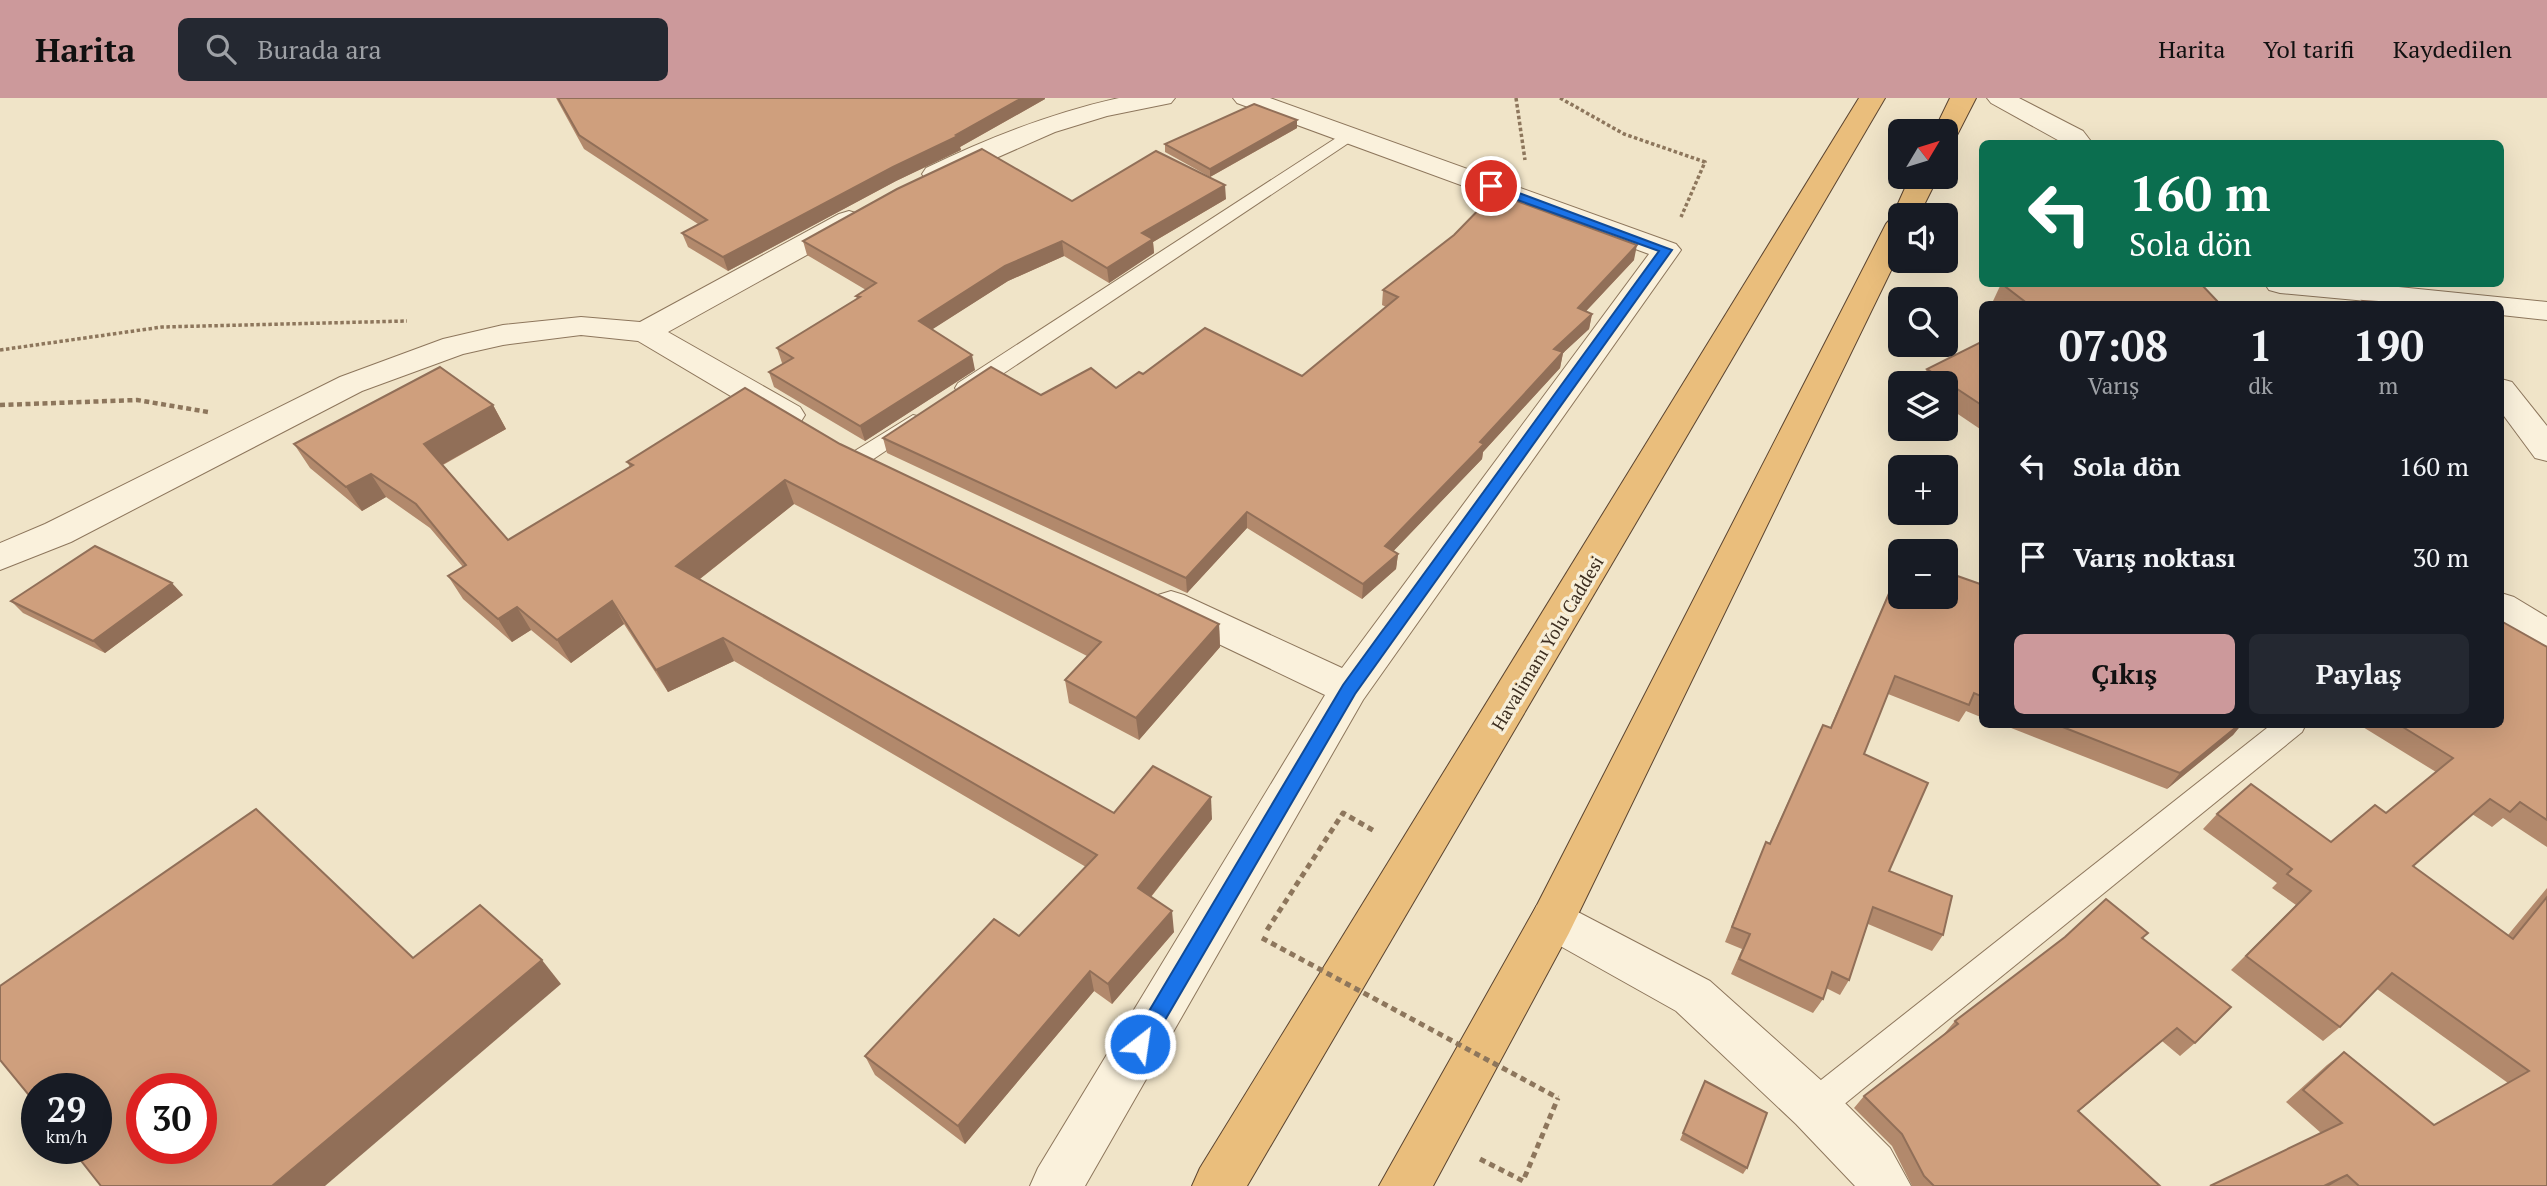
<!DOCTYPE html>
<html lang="tr">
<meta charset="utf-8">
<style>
body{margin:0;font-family:"PT Serif",serif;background:#242831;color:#f1f3f6;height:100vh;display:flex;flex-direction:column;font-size:26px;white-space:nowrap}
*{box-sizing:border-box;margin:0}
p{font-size:23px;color:#9ea1a6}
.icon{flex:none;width:38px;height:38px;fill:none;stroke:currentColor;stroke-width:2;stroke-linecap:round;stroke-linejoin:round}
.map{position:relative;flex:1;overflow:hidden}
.details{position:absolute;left:1979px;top:203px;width:525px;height:427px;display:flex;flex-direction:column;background:#171b24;border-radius:10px;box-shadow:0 7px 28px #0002}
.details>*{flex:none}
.banner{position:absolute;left:1979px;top:42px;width:525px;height:147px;border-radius:10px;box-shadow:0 7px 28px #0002;background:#0b6e4f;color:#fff;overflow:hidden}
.needle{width:46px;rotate:52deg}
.tools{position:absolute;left:1888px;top:21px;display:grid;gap:14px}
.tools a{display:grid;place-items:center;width:70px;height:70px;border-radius:10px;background:#171b24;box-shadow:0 7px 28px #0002;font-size:35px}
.speed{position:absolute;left:21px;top:975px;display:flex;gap:14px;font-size:35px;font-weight:700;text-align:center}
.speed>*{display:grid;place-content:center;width:91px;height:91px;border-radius:50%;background:#171b24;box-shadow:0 7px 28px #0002;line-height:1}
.speed small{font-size:18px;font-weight:400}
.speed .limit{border:10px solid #d22;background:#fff;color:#111}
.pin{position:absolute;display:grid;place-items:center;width:60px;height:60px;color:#fff;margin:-30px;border:4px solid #fff;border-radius:50%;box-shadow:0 2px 7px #0007}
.me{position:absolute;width:77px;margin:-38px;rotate:30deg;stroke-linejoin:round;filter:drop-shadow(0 0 5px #0008)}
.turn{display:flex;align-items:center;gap:24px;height:147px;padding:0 35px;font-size:32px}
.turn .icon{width:91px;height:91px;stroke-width:2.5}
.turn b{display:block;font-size:49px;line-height:60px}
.eta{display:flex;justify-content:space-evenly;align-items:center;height:119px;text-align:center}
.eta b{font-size:42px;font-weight:600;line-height:49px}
.cta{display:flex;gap:14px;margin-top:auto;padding:14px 35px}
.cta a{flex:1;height:80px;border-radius:10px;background:#cc999b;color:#111;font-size:28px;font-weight:600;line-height:80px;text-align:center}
.cta a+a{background:#242831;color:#f1f3f6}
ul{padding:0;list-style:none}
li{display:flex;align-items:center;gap:21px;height:91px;padding:0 35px}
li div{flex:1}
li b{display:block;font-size:26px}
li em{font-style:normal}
header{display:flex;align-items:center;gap:42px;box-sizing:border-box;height:98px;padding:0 35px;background:#cc999b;color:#111}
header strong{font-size:33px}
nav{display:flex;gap:38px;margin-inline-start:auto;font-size:24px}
.search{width:490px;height:63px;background:#242831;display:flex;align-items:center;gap:18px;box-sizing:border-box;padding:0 24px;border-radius:10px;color:#9ea1a6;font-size:26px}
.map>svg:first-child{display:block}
</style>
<header>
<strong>Harita</strong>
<div class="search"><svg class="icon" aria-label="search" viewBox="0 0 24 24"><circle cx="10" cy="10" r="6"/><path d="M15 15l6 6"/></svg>Burada ara</div>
<nav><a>Harita</a><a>Yol tarifi</a><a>Kaydedilen</a></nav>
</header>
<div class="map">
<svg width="2547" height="1088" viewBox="0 0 2547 1088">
<rect width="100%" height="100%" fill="#f0e4c8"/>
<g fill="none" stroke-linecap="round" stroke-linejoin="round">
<defs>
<g id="service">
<polygon points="1350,31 1356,32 1359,36 1356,40 974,295 958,295 955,290 958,285"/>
<polygon points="913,317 921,319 924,324 921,329 869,364 853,364 849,359 853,354"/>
<polygon points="2272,626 2306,626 2302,634 1826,1021 1814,1025 1802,1021 1797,1009 1802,997"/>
</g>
<g id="minor">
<path d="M1119,0h56l-4,5 -64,13 -52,16 -109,48h-20l-4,-6 4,-6c62,-30 125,-55 193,-70z"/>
<polygon points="1233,0 1270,0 1676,146 1681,152 1363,602 1085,1088 1030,1088 1038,1070 1325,597 1158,517 1152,507 1158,497 1171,493 1184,497 1342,570 1649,156 1237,5"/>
<polygon points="1987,0 2019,0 2083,33 2093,46 2065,46 1991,5"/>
<polygon points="849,113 859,116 863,122 859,128 668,234 800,309 805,317 800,325 788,328 776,325 638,243 581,237 503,247 463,256 362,293 71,444 0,472 0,445 45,426 340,279 443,241 503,227 581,219 640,224 839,116"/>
<polygon points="2265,186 2369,186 2547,204 2547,222 2501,217 2501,206 2399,206 2280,195 2269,192"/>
<polygon points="2501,281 2512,284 2547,328 2547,363 2535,360 2501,314"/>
<polygon points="2501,495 2514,499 2547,519 2547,551 2533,547 2501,527"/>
<polygon points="1553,801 1710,883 1832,992 1890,1050 1911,1088 1855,1088 1796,1026 1676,913 1537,835 1530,821 1537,807"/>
</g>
<g id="trunk">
<polygon points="1859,0 1885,0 1247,1088 1192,1088 1200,1070"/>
<polygon points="1950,0 1976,0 1955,41 1946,43 1946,33 1934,33"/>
<polygon points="1910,79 1938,79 1919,117 1900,117 1900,154 1569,835 1433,1088 1379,1088 1537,807 1886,126 1892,119"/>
</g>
</defs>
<use href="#service" stroke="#8d765c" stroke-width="2"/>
<use href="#minor" stroke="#8d765c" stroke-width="2"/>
<use href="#trunk" stroke="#5b4430" stroke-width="2"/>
<g stroke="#8d765c" stroke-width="3.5" stroke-dasharray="3.5 2.5" stroke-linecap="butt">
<polyline points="1516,0 1525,62"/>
<polyline points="1560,0 1624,36 1705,64 1681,119"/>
<polyline points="0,252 162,229 407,223"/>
</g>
<polyline stroke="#8d765c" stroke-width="4.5" stroke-dasharray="5 3.5" stroke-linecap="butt" points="0,307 137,302 208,314"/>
<g stroke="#8d765c" stroke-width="5" stroke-dasharray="6 4.5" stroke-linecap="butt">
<polyline points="1267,832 1343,715 1376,734"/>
<polyline points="1480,1061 1523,1083 1558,1000"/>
</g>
<use href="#service" fill="#faf1dc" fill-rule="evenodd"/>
<use href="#minor" fill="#faf1dc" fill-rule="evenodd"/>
<use href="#trunk" fill="#eabe7c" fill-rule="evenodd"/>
<polyline stroke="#8d765c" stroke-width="5" stroke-dasharray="6 4.5" stroke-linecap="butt" points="1262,840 1558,1000"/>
</g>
<g fill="#b2896c">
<polygon points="556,0 1045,0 1045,1 960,49 961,52 896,83 728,173 688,149 682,135 698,126 584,51"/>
<polygon points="1297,22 1297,30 1210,79 1165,54 1165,46"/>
<polygon points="1226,101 1153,144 1154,155 1109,185 1064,158 1008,183 932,231 975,272 865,343 774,289 769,274 783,266 782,265 777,250 857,201 856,198 866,192 807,157 803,143 1072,103"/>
<polygon points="1634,162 1586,213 1592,216 1589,231 1563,255 1560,270 1483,354 1482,361 1393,453 1398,456 1396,471 1362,501 1247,430 1187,495 887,355 883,340 1041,297 1116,290 1143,276 1302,278 1386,209 1382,207 1383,192"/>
<polygon points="2001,186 2201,186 2220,206 1997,206 1993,203"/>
<polygon points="1983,243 1983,333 1946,308 1946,285 1920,285 1927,271"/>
<polygon points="493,307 506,331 443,367 508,442 630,369 627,364 840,346 1219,526 1220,549 1139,642 1069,605 1065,582 1087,558 794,406 700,481 1114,715 1212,721 1151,799 1174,834 1112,906 1094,893 965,1046 875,977 865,958 1019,838 1086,769 734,563 668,594 624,526 571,565 531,532 512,544 463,501 448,478 463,469 430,430 386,399 362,413 310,370 294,346"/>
<polygon points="1900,469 1983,487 1983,620 1966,613 1959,624 1888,596 1864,656 1889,773 1943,837 1932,853 1868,826 1849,882 1840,897 1826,890 1823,901 1813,915 1731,876 1742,851 1725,844 1759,760 1766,744 1769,746 1823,627 1830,630"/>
<polygon points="183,497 105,555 23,515 11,503"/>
<polygon points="2547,549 2547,749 2503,720 2492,729 2472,716 2413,768 2508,837 2547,790 2547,1088 2210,1088 2321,1035 2286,1004 2327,967 2344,954 2434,1027 2508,985 2377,891 2340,929 2323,943 2231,872 2296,807 2272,790 2277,785 2203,731 2217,716 2331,744 2386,715 2436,674 2358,626 2501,626"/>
<polygon points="2001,626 2242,626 2233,637 2167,691"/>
<polygon points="2148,835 2143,840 2195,945 2180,958 2162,943 2079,1013 2160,1088 1912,1088 1892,1048 1854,1010 1864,998 1944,936 1955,923 2065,839"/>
<polygon points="1705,983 1747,1070 1743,1076 1680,1042"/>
</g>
<g fill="#916f58">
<polygon points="1022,0 1045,0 1045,1 960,49 961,52 896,83 728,173 723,159 893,69 956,37"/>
<polygon points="1297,22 1297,30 1210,79 1210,71"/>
<polygon points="1225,87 1226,101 1153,144 1154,155 1109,185 1107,170 1142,135"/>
<polygon points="1062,143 1064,158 1008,183 922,238 919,223 1005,168"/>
<polygon points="1637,147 1634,162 1575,225 1578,210"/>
<polygon points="1592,216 1589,231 1563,255 1560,270 1483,354 1482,361 1384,463 1385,448 1480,344 1554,251"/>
<polygon points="972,257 975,272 865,343 860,328"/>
<polygon points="493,307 506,331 438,369 424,346"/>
<polygon points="371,376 386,399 362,413 346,389"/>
<polygon points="785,382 794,406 687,491 676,468"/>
<polygon points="1247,414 1247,430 1187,495 1186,480"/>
<polygon points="1398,456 1396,471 1362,501 1363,486"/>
<polygon points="172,485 183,497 105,555 93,543"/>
<polygon points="612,503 624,526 571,565 557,542"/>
<polygon points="517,509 531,532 512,544 498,521"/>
<polygon points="1219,526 1220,549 1139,642 1136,620"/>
<polygon points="723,540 734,563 668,594 656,572"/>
<polygon points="2240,626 2242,626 2233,637 2167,691 2180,675"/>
<polygon points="1211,699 1212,721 1141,811 1138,790"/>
<polygon points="1172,813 1174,834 1112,906 1108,886"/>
<polygon points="542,862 561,886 325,1088 272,1088"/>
<polygon points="1090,873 1094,893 965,1046 958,1028"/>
<polygon points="2177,930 2162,943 2065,1025 2078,1013"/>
<polygon points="2347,1077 2329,1088 2324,1088"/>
</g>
<g fill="#cf9f7d" stroke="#916f58" stroke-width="2" fill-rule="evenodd">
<polygon points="558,0 1022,0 956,37 958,38 893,69 723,159 682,135 707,122 579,37"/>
<polygon points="1254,6 1297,22 1210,71 1165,46"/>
<polygon points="982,51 1072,103 1156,53 1225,87 1142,135 1153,141 1107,170 1062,143 1005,168 919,223 972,257 860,328 769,274 793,260 777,250 860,199 856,198 876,185 803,143 897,91"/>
<polygon points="1495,95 1637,147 1578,210 1592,216 1554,251 1563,254 1480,344 1484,346 1385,448 1398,456 1363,486 1247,414 1186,480 883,340 991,269 1041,297 1091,270 1116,290 1139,274 1143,276 1205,230 1302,278 1398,199 1383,192 1454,137"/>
<polygon points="2002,186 2201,186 2220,206 2028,206"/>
<polygon points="2363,203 2410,206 2366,206"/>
<polygon points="1983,243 1983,308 1927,271"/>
<polygon points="440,269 493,307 424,346 508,442 633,367 627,364 745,290 840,346 1219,526 1136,620 1065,582 1101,544 785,382 676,468 1114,715 1153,668 1211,699 1138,790 1172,813 1108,886 1090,873 958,1028 865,958 994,821 1019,838 1097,757 723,540 656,572 612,503 557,542 517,509 498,521 448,478 466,467 416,406 371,376 346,389 294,346"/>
<polygon points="95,448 172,485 93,543 11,503"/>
<polygon points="1900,470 1900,499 1946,499 1946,474 1983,487 1983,599 1974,595 1969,607 1895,578 1864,656 1928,685 1889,773 1952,798 1943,837 1873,809 1849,882 1832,874 1823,901 1739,861 1750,836 1732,829 1766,744 1770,746 1823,627 1831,630"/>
<polygon points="2501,523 2547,549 2547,722 2520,704 2510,714 2490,701 2413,768 2513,841 2547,799 2547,1088 2359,1088 2347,1077 2324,1088 2210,1088 2342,1025 2303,992 2344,954 2434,1027 2529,973 2392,875 2340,929 2246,858 2311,793 2287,776 2292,771 2217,716 2251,686 2331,744 2375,707 2386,715 2453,660 2398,626 2501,626"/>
<polygon points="2055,626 2240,626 2180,675"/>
<path d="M256,711l157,149 67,-53 62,55 -270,226h-171l-30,-38h25v-60h-59v17l-37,-45v-74zM142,990h59v60h-59z"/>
<polygon points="2106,801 2148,835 2142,840 2231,909 2195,945 2177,930 2078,1013 2160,1088 1934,1088 1924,1078 1902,1036 1864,998 1958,926 1955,923 2065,839"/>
<polygon points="1705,983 1767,1015 1747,1070 1683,1035"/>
</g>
<polygon fill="#1a73e8" stroke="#114b97" stroke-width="2" points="1487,86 1495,86 1672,152 1355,596 1147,953 1140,956 1133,953 1130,946 1133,940 1343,587 1659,153 1487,91"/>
<g text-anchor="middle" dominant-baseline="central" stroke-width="7" stroke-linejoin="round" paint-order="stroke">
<g font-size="18" fill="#3d2e20" stroke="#f7eed8">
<text transform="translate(1547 545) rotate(-59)">Havalimanı Yolu Caddesi</text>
</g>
</g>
</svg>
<div class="tools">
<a><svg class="needle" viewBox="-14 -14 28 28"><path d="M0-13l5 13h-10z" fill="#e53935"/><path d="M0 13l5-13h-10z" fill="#9ea1a6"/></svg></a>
<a><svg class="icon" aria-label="sound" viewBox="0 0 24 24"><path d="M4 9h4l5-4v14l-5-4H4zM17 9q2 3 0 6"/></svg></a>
<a><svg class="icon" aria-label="search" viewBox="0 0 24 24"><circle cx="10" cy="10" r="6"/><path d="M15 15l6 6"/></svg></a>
<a><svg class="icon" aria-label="layers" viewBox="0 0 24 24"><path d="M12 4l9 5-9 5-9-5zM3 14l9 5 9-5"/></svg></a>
<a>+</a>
<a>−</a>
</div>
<div class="speed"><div>29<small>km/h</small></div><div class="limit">30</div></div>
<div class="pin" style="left:1491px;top:88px;background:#d93025"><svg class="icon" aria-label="arrive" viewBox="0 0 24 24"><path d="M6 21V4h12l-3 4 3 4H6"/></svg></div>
<svg class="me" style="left:1140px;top:946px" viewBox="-20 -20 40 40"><circle r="17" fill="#1a73e8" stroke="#fff" stroke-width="3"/><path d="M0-11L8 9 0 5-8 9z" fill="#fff"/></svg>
<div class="banner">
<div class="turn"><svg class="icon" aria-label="left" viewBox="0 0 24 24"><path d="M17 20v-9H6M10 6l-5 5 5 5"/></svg><div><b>160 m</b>Sola dön</div></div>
</div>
<section class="details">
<div class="eta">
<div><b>07:08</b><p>Varış</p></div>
<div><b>1</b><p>dk</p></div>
<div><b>190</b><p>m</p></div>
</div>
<ul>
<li><svg class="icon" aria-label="left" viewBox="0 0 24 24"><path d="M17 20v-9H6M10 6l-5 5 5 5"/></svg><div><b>Sola dön</b></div><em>160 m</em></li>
<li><svg class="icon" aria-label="arrive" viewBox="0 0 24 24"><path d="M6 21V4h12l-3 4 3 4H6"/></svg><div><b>Varış noktası</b></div><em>30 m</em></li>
</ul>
<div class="cta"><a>Çıkış</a><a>Paylaş</a></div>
</section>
</div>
